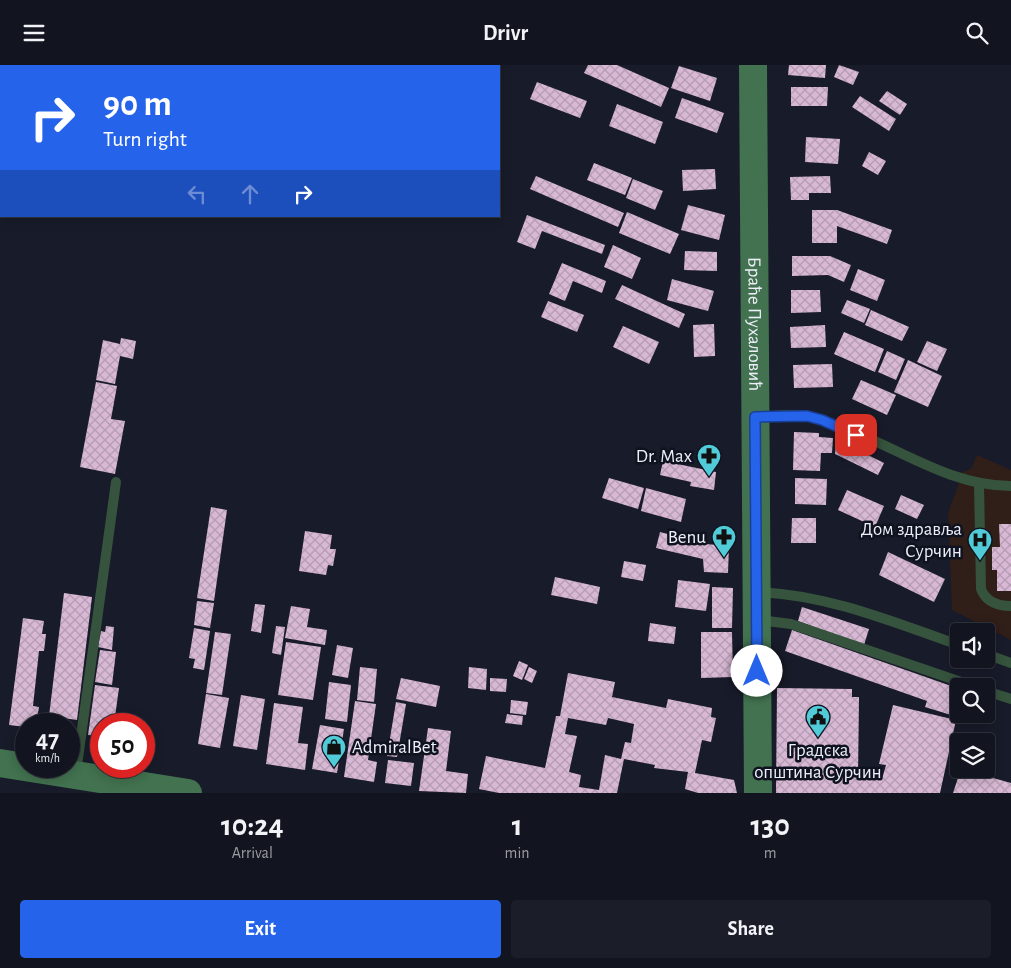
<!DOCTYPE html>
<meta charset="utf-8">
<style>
body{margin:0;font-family:"Alegreya Sans",sans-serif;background:#1b1d28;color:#f1f3f6;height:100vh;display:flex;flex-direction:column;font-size:19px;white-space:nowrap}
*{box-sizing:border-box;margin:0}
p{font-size:16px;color:#9c9ea4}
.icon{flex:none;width:28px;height:28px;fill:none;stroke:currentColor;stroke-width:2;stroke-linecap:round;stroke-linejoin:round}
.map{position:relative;height:728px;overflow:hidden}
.drawer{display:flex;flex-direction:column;background:#12141f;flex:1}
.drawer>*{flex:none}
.banner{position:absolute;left:0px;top:0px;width:500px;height:152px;box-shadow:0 2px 12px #0003,0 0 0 1px #31333d;background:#2563eb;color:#fff;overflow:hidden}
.fabs{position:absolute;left:950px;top:558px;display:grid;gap:10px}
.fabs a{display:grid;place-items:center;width:45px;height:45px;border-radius:5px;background:#12141f;box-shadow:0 2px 12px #0003,0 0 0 1px #31333d;font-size:25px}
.speed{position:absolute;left:15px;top:648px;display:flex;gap:10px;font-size:25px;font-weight:700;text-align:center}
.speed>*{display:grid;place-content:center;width:65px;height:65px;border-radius:50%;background:#12141f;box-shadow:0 2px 12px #0003,0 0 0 1px #31333d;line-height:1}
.speed small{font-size:12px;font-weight:400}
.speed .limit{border:8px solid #d22;background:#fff;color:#111}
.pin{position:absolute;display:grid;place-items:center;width:42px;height:42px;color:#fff;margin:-21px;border-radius:10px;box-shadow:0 2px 8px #0006}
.me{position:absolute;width:55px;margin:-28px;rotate:0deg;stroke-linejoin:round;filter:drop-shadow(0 0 4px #0008)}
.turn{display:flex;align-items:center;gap:18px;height:105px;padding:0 20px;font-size:22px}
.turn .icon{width:65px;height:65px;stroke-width:2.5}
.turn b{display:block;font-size:35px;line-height:42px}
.lanes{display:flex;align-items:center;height:48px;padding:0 20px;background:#0003;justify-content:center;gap:25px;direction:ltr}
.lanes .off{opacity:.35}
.eta{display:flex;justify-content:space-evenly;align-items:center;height:85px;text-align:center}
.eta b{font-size:30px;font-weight:600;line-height:35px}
.button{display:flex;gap:10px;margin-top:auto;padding:10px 20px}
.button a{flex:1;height:58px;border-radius:5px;background:#2563eb;color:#fff;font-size:20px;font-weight:600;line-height:58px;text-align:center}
.button a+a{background:#1b1d28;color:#f1f3f6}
header{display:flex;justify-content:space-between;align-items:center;height:65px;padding:0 20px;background:#12141f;font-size:22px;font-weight:600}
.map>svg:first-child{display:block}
</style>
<header><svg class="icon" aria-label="menu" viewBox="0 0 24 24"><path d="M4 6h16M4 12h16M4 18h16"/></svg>Drivr<svg class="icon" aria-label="search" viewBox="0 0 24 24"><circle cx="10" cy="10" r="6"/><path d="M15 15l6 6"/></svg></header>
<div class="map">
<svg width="1011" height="728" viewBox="0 0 1011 728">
<defs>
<pattern id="building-cross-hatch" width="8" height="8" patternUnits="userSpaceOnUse" patternTransform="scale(1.25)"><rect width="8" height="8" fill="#d8b8d4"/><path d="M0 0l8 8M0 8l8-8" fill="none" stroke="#b49cb2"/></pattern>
</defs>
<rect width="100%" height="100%" fill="#181b29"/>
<polygon fill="#301e18" points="977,390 1011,405 1011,575 952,545 948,448 963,407 971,404"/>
<g fill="url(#building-cross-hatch)" fill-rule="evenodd">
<polygon points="588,0 617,0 669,23 661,42 584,8"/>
<polygon points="789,0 826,0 825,13 788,10"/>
<polygon points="839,0 859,7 853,20 834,12"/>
<polygon points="679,1 717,13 710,36 671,23"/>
<polygon points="537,17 587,36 580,53 530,34"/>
<polygon points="791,22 828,22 827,41 791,41"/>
<polygon points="887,26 907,39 900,50 879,36"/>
<polygon points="860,31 896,54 889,66 852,42"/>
<polygon points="682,33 724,48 717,68 675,53"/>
<polygon points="617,39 663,57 655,79 609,61"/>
<polygon points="806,72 840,74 838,99 805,97"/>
<polygon points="869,87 886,96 878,110 862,101"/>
<polygon points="594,98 632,113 625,130 587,115"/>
<polygon points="715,104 716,124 683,126 682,105"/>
<polygon points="536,111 624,148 618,162 530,124"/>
<polygon points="830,111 831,128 809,128 809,135 791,135 790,112"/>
<polygon points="633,114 663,126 655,145 626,133"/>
<polygon points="688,140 725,150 719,175 681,165"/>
<polygon points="812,145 837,145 892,165 887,179 837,161 837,178 812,178"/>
<polygon points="627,147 679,169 670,189 619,168"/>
<polygon points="527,150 605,180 602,189 542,166 535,184 517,177"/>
<polygon points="613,180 641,193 632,214 604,202"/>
<polygon points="685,186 717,187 717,206 684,205"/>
<polygon points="792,191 830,191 851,200 844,217 828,210 792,211"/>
<polygon points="562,198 606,216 602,228 573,216 565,236 549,229"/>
<polygon points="858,204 885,215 877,236 850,225"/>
<polygon points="672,214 714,226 708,246 667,235"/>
<polygon points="622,220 685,249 679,263 615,234"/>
<polygon points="791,225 820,225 821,247 791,248"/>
<polygon points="847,235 870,244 864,258 841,248"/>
<polygon points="548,236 584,250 577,267 541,252"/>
<polygon points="871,245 909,262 902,276 865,260"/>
<polygon points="714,259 715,291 694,292 693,260"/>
<polygon points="825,260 826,282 791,283 790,262"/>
<polygon points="623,261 659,277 649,299 613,282"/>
<polygon points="844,267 884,284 875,307 834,289"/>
<polygon points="121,273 136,276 133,294 120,291 115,319 96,315 103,275 120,279"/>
<polygon points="927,276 947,284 937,306 917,297"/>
<polygon points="887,286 905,294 896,315 878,307"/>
<polygon points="908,295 942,311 928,342 894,327"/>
<polygon points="832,299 833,322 794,323 793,300"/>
<polygon points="861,315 896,330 887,350 852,334"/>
<polygon points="96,317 117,321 111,354 125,356 115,409 80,402"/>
<polygon points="794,367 819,368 819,372 833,373 832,388 821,388 820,406 793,405"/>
<polygon points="836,374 884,398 878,410 835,389"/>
<polygon points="663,396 716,407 714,425 690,421 691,417 660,410"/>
<polygon points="609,413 644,423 638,444 602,433"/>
<polygon points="795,413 827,414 826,440 795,439"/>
<polygon points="646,423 686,434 681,457 641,446"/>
<polygon points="847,425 884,441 875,462 838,445"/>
<polygon points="901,430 924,440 917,454 895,444"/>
<polygon points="211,442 227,445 214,536 197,533"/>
<polygon points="792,453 816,453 816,478 791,478"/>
<polygon points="999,459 1011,459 1011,526 997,526 997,505 992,505 992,482 1000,482"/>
<polygon points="305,466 332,470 330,484 336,484 333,501 328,500 326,510 299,506"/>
<polygon points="660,467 706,479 729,481 728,508 704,507 703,494 656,483"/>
<polygon points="888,487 945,514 934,537 879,510"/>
<polygon points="624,496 646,500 643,516 621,512"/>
<polygon points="555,512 600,522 597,539 551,530"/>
<polygon points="678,515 710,519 706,546 675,542"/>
<polygon points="712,522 733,523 732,563 712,563"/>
<polygon points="64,528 92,532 77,655 49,651"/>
<polygon points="197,536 214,538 210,563 194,560"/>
<polygon points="255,539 265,540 261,568 251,566"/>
<polygon points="291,541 310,544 307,562 327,565 325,580 285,573"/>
<polygon points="802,542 869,564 864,580 798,556"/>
<polygon points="23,553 44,556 42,569 46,569 44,586 39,586 33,641 39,642 36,659 26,659 26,662 9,660"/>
<polygon points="650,558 676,562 674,579 648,576"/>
<polygon points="106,561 114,562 112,585 98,582 101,566 105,567"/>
<polygon points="276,561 285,562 281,590 272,588"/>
<polygon points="194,563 210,566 204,605 193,603 195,594 189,593"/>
<polygon points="792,565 954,622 951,650 925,642 927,636 785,586"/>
<polygon points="215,567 231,569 222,630 206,628"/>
<polygon points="701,567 732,567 733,612 701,613"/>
<polygon points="286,577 321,582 313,635 278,630"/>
<polygon points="337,580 353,583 348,613 332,610"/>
<polygon points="100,585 116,587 112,620 95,617"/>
<polygon points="519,596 528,600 522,615 513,611"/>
<polygon points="360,602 377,604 374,637 357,635"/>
<polygon points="469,602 487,604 486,625 468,623"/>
<polygon points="529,602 537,606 532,618 524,614"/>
<path d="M568,608l47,9 -3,15 54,11 2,-9 44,9 -1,9 5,1 -5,24 -9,-2 -7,33 39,7 3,13h-39l-13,-4 3,-17 -34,-4 1,-3 -31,-6 -7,34h-118l-20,-4 7,-33 59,12 11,-52h4zM568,653l38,7 2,-7 26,6 -3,19 -6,-1 -4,17 -16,-4 -6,35 -20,-3 2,-12 -12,-3 8,-36 -12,-2z"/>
<polygon points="401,613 440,621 436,642 396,634"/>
<polygon points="490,613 507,614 506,627 490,626"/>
<polygon points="329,617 351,620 347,657 325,654"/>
<polygon points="95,620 119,623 114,659 101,659 101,671 88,670"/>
<polygon points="777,623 852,624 852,632 859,632 858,714 882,714 886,700 879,699 893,640 956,655 940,728 776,728"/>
<polygon points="206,629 229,633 220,683 198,679"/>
<polygon points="241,630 265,634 257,685 233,681"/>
<polygon points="511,635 528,637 526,650 510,648"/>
<polygon points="355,636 376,639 368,695 377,697 374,717 344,712"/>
<polygon points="396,637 406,639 397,692 387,691"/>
<polygon points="274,638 303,642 298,678 308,679 305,705 266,699"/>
<polygon points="507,649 523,651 522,660 505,658"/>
<polygon points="320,660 344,664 337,708 312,704"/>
<polygon points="428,663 451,666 446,706 468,709 466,728 419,726"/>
<polygon points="388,695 414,698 411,721 385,718"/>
<polygon points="961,704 1011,718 1011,728 953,728"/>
</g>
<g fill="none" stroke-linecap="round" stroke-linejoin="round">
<g stroke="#36533d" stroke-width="10">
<path d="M756,352c17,-1 36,-4 53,0 70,15 129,69 202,69"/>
<path d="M979,419l2,105c5,13 17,17 30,17"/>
<path d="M759,527c70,3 134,30 200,53"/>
<polyline points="759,555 791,559 973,621"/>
<polyline points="986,589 1011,598"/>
<polyline points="986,626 1011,634"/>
<polyline points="76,708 116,417"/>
</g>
<g stroke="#42724f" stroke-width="28">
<path id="s1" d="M753,0l5,728"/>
<polyline points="0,698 188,728"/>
</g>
</g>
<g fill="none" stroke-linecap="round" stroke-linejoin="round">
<defs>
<polyline id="route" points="757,606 755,352 807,351 822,355 856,370"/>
</defs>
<use href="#route" stroke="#184099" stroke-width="12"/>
<use href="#route" stroke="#2563eb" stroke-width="9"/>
</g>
<defs>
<symbol id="pharmacy-pin" viewBox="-11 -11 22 30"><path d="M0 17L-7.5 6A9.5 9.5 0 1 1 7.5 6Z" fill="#52cbd9" stroke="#0f121f"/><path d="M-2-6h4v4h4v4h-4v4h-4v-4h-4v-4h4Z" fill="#111"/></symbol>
<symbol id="hospital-pin" viewBox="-11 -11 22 30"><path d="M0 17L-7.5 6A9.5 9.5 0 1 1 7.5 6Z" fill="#52cbd9" stroke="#0f121f"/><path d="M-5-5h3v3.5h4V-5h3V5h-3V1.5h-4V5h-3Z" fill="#111"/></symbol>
<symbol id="civic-pin" viewBox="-11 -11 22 30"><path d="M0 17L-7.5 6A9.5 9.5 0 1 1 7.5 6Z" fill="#52cbd9" stroke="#0f121f"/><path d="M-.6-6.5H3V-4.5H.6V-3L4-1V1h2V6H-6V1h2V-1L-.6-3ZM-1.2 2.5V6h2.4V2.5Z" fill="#111"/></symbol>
<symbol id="shop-pin" viewBox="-11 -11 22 30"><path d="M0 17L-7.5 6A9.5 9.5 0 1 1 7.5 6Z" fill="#52cbd9" stroke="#0f121f"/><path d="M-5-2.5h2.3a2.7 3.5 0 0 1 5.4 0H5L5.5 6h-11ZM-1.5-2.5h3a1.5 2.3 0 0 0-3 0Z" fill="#111"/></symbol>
</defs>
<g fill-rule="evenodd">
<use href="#pharmacy-pin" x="695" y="377" width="28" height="38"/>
<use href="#pharmacy-pin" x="710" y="458" width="28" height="38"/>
<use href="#hospital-pin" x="966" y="461" width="28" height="38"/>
<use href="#civic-pin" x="804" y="638" width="28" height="38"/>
<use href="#shop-pin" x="320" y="668" width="28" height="38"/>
</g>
<g text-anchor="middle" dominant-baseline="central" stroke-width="5" stroke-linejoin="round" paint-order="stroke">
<g font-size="19" fill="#eceff9" stroke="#0f121f">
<text stroke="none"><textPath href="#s1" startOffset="259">Браће Пухаловић</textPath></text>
</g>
<g font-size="19" fill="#eceff9" stroke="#0f121f" text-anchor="end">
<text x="692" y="391">Dr. Max</text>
<text x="962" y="464">Дом здравља<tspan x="962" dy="22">Сурчин</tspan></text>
<text x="706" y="472">Benu</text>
<text x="352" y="682" text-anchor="start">AdmiralBet</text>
<text x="818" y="685" text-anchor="middle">Градска<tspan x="818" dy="22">општина Сурчин</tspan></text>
</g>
</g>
</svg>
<div class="fabs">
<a><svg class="icon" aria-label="sound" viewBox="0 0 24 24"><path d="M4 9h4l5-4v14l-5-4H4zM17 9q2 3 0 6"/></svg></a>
<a><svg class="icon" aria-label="search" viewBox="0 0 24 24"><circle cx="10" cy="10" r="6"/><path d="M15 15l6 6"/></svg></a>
<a><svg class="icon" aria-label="layers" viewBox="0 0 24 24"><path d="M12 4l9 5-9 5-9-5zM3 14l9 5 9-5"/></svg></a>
</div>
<div class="speed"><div>47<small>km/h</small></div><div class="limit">50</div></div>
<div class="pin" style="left:856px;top:370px;background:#d93025"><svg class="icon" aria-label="arrive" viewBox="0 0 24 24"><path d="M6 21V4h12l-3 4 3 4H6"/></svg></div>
<svg class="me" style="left:757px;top:606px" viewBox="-20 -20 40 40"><circle r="19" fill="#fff"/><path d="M0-13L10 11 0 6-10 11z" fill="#2563eb"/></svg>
<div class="banner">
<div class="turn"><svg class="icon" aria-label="right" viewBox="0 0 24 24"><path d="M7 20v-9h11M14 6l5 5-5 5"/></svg><div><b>90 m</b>Turn right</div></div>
<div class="lanes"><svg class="icon off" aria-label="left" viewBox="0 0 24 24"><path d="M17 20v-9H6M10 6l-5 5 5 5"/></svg><svg class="icon off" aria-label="ahead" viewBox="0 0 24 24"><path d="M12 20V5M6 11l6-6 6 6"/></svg><svg class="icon" aria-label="right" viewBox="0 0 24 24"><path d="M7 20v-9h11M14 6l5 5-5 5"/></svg></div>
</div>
</div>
<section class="drawer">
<div class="eta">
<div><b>10:24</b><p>Arrival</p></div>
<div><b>1</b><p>min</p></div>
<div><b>130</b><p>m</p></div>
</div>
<div class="button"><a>Exit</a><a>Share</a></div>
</section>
